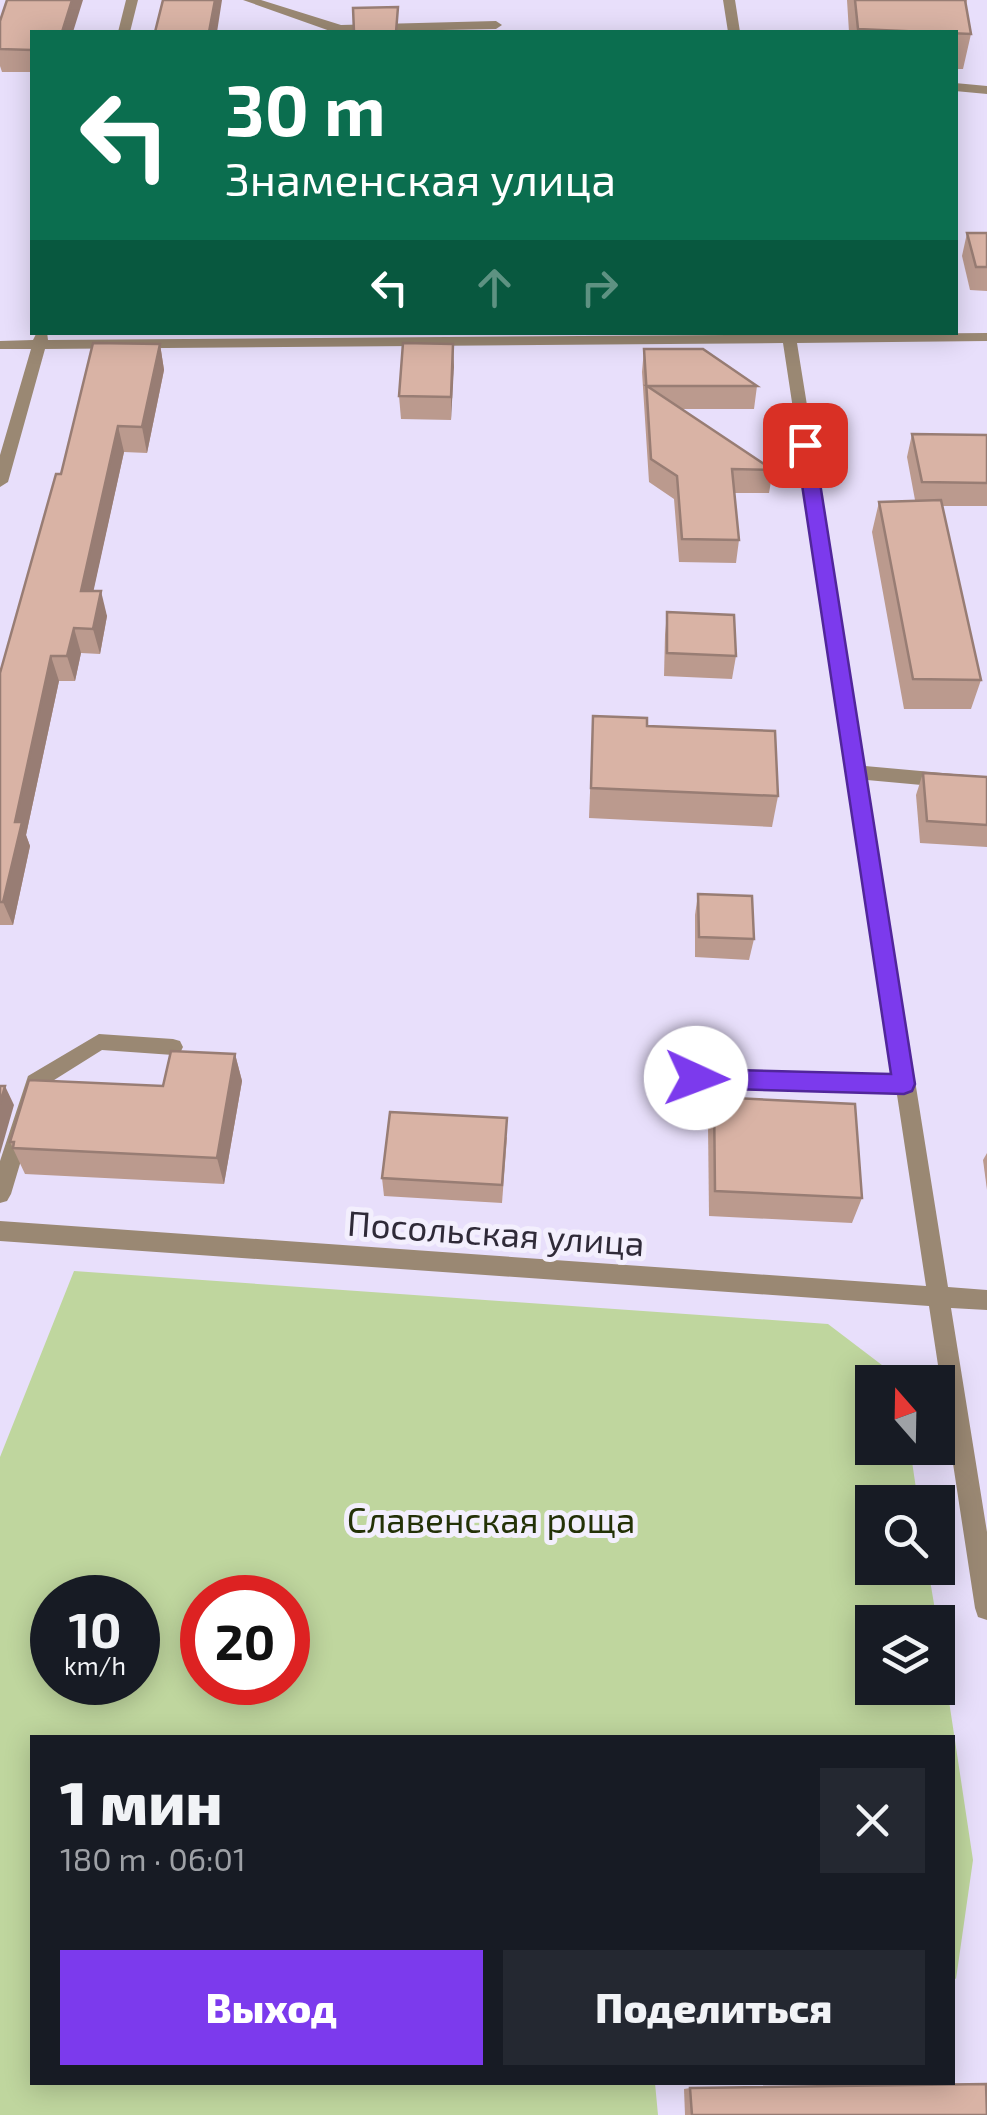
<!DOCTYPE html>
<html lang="ru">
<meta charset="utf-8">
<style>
body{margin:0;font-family:"Exo 2",sans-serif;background:#242831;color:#f1f3f6;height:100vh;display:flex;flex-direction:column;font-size:38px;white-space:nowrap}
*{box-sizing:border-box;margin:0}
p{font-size:32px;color:#9ea1a6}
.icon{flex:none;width:55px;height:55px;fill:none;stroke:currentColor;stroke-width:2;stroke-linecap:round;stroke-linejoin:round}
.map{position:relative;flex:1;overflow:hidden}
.panel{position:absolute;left:30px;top:1735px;width:925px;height:350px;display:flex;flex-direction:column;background:#171b24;border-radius:0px;box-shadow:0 5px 25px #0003}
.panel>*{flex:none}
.top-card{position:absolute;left:30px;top:30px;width:928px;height:305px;border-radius:0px;box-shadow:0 5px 25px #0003;background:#0b6e4f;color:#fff;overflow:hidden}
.needle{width:65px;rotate:340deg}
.controls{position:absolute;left:855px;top:1365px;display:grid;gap:20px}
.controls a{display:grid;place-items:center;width:100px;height:100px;border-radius:0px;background:#171b24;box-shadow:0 5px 25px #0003;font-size:50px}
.speed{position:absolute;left:30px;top:1575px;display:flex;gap:20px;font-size:50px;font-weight:700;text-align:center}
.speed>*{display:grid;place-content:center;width:130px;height:130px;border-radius:50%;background:#171b24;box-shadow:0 5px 25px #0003;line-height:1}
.speed small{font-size:25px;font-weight:400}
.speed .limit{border:15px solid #d22;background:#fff;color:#111}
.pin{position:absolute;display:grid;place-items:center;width:85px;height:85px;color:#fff;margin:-42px;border-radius:20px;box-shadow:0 5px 15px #0006}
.me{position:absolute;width:110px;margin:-55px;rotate:92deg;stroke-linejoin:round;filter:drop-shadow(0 0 8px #0008)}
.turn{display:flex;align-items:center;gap:35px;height:210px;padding:0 30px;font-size:45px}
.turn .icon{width:130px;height:130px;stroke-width:2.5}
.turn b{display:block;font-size:70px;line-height:85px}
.lanes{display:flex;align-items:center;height:95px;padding:0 30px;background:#0003;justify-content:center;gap:50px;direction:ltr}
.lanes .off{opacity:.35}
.round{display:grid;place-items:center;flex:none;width:105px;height:105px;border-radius:0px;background:#242831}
.headline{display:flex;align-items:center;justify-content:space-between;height:170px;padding:0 30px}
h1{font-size:60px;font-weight:800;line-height:75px}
.cta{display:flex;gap:20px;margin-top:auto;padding:20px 30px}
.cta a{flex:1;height:115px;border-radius:0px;background:#7c3aed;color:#fff;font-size:40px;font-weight:800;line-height:115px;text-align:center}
.cta a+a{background:#242831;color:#f1f3f6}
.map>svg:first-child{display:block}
</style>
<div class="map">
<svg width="987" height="2115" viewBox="0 0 987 2115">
<rect width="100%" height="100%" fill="#e8dffb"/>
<path fill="#bfd69e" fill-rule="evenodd" d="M74,1271l754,53 71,54 1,4h-28v66h38l8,54h-46v66h56l9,54h-65v66h66v-60l35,232 -17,119 -4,-2v-239h-920v344l623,1 3,32h-658v-658zM52,1598h86v84h-86zM202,1598h86v84h-86z"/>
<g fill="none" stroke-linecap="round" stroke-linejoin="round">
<g fill="#9a8873" fill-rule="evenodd">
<polygon points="243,0 261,0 341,25 496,21 502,25 496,29 333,32"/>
<polygon points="99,1034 173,1039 180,1041 183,1047 180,1053 173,1055 102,1050 43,1087 11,1194 7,1201 0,1203 0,1161 28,1076"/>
<polygon points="696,1069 904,1076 911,1079 914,1085 911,1091 904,1094 696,1087 689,1084 686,1078 689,1072"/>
</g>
<g fill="#9a8873" fill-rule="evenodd">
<polygon points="126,0 138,0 130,32 118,32"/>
<polygon points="723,0 735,0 740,32 728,32"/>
<polygon points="955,83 987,86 987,94 955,91"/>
<polygon points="37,332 47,332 48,340 987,333 987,341 797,343 865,766 987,777 987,791 867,780 948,1287 987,1290 987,1310 951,1308 987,1532 987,1620 978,1617 975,1608 929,1306 0,1241 0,1221 926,1286 783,343 45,349 8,482 0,487 0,455 31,349 0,349 0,341 33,340"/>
</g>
</g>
<g fill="#bb9a8e">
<polygon points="847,0 967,0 966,4 971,34 963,69 955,69 955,32 849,32"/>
<polygon points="0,21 32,32 32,72 2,72 0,66"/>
<polygon points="967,233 987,233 987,291 970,290 962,256"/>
<polygon points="160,344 164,370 147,453 124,452 93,591 107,616 100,654 81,653 75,681 59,681 26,835 30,846 13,925 0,925 0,673 61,474"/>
<polygon points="453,344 451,420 401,419 399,396"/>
<polygon points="644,349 757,386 754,409 682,409 773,470 769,493 734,493 739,540 736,563 679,562 674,499 649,482 642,372"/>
<polygon points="912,434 987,435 987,506 942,506 981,680 971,709 904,709 872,532 879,502 915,500 907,457"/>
<polygon points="667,612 736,656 732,679 664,676 665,635"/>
<polygon points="593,716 647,726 778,796 772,827 589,818"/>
<polygon points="923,773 987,777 987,847 920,843 916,795"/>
<polygon points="698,894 754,939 749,960 695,957 695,915"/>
<polygon points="235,1054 242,1081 224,1184 25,1174 10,1142 163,1086"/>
<polygon points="714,1097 862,1198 852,1223 709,1216 708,1124"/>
<polygon points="507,1137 502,1203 384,1196 382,1178"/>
<polygon points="987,1153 987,1190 983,1160"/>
<polygon points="690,2088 987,2115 685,2115 684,2089"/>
</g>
<g fill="#987d74">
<polygon points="72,0 83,0 73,32 62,32"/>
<polygon points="215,0 222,0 217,32 209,32"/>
<polygon points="160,344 164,370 147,453 142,427"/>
<polygon points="453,344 454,367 451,420 451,397"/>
<polygon points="118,426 124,452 88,616 81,591"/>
<polygon points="101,591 107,616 100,654 93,629"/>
<polygon points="74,628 81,653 75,681 67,656"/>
<polygon points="51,656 59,681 26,835 30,846 13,925 3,902 15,822"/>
<polygon points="235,1054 242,1081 224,1184 217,1158"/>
<polygon points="5,1086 14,1105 0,1154 0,1104"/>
</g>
<g fill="#d9b3a5" stroke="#987d74" stroke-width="2.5">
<polygon points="7,0 72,0 62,32 32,32 32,50 0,49 0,21"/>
<polygon points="163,0 215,0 209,32 155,32"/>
<polygon points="855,0 965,0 971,34 858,29"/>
<polygon points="398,7 396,32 354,32 353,8"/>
<polygon points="967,233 987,233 987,267 976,267"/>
<polygon points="93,343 160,344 142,427 118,426 81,591 101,591 93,629 74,628 67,656 51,656 15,822 22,822 3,902 0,902 0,673 56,474 61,474"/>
<polygon points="403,343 453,344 451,397 399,396"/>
<polygon points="644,349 703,349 757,386 647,386 773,470 732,469 739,540 682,539 677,476 651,459"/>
<polygon points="912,434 987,435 987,483 922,482"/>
<polygon points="941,500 981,680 913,679 879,502"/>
<polygon points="667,612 734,615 736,656 667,653"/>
<polygon points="593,716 647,718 647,726 775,731 778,796 591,788"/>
<polygon points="923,773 987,777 987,825 927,821"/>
<polygon points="698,894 752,896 754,939 699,937"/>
<polygon points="171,1051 235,1054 217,1158 13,1148 14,1142 10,1142 29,1080 163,1086"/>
<polygon points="0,1086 5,1086 0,1104"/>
<polygon points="714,1097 855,1104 862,1198 715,1191"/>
<polygon points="390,1112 507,1118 502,1185 382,1178"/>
<polygon points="986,2084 987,2115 692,2115 690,2088"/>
</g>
<polygon fill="#7c3aed" stroke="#51269a" stroke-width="2.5" points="805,440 814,445 915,1084 912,1091 904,1094 696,1088 688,1085 685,1078 688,1071 696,1069 891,1074 796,445"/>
<g text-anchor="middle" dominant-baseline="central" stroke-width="10" stroke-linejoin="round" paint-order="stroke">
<g font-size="35" fill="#2f2a38" stroke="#f3effd">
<text transform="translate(496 1232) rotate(4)">Посольская улица</text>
</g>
<g font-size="35" fill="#233106" stroke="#f3effd">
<text x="491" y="1519">Славенская роща</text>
</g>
</g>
</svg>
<div class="controls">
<a><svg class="needle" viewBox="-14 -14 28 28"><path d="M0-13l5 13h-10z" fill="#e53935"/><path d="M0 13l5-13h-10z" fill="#9ea1a6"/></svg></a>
<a><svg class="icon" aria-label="search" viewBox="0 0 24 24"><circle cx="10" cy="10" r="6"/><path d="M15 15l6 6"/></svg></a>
<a><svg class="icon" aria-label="layers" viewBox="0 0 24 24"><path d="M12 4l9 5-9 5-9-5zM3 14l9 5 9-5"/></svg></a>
</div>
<div class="speed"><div>10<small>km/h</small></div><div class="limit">20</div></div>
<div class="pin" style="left:805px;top:445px;background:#d93025"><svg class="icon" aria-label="arrive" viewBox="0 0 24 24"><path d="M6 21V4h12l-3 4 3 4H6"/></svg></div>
<svg class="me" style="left:696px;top:1078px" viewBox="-20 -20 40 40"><circle r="19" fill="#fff"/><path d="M0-13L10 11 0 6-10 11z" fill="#7c3aed"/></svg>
<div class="top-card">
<div class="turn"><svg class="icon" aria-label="left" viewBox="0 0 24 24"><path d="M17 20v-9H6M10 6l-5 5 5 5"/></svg><div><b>30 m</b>Знаменская улица</div></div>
<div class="lanes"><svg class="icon" aria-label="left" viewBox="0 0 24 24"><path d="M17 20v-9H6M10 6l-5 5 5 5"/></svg><svg class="icon off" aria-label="ahead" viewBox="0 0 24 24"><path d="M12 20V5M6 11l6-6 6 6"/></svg><svg class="icon off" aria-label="right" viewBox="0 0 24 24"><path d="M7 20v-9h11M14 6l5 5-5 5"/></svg></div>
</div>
<section class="panel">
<div class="headline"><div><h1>1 мин</h1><p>180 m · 06:01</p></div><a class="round"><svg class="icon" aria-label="close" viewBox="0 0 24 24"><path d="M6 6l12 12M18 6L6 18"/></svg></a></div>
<div class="cta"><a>Выход</a><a>Поделиться</a></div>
</section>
</div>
